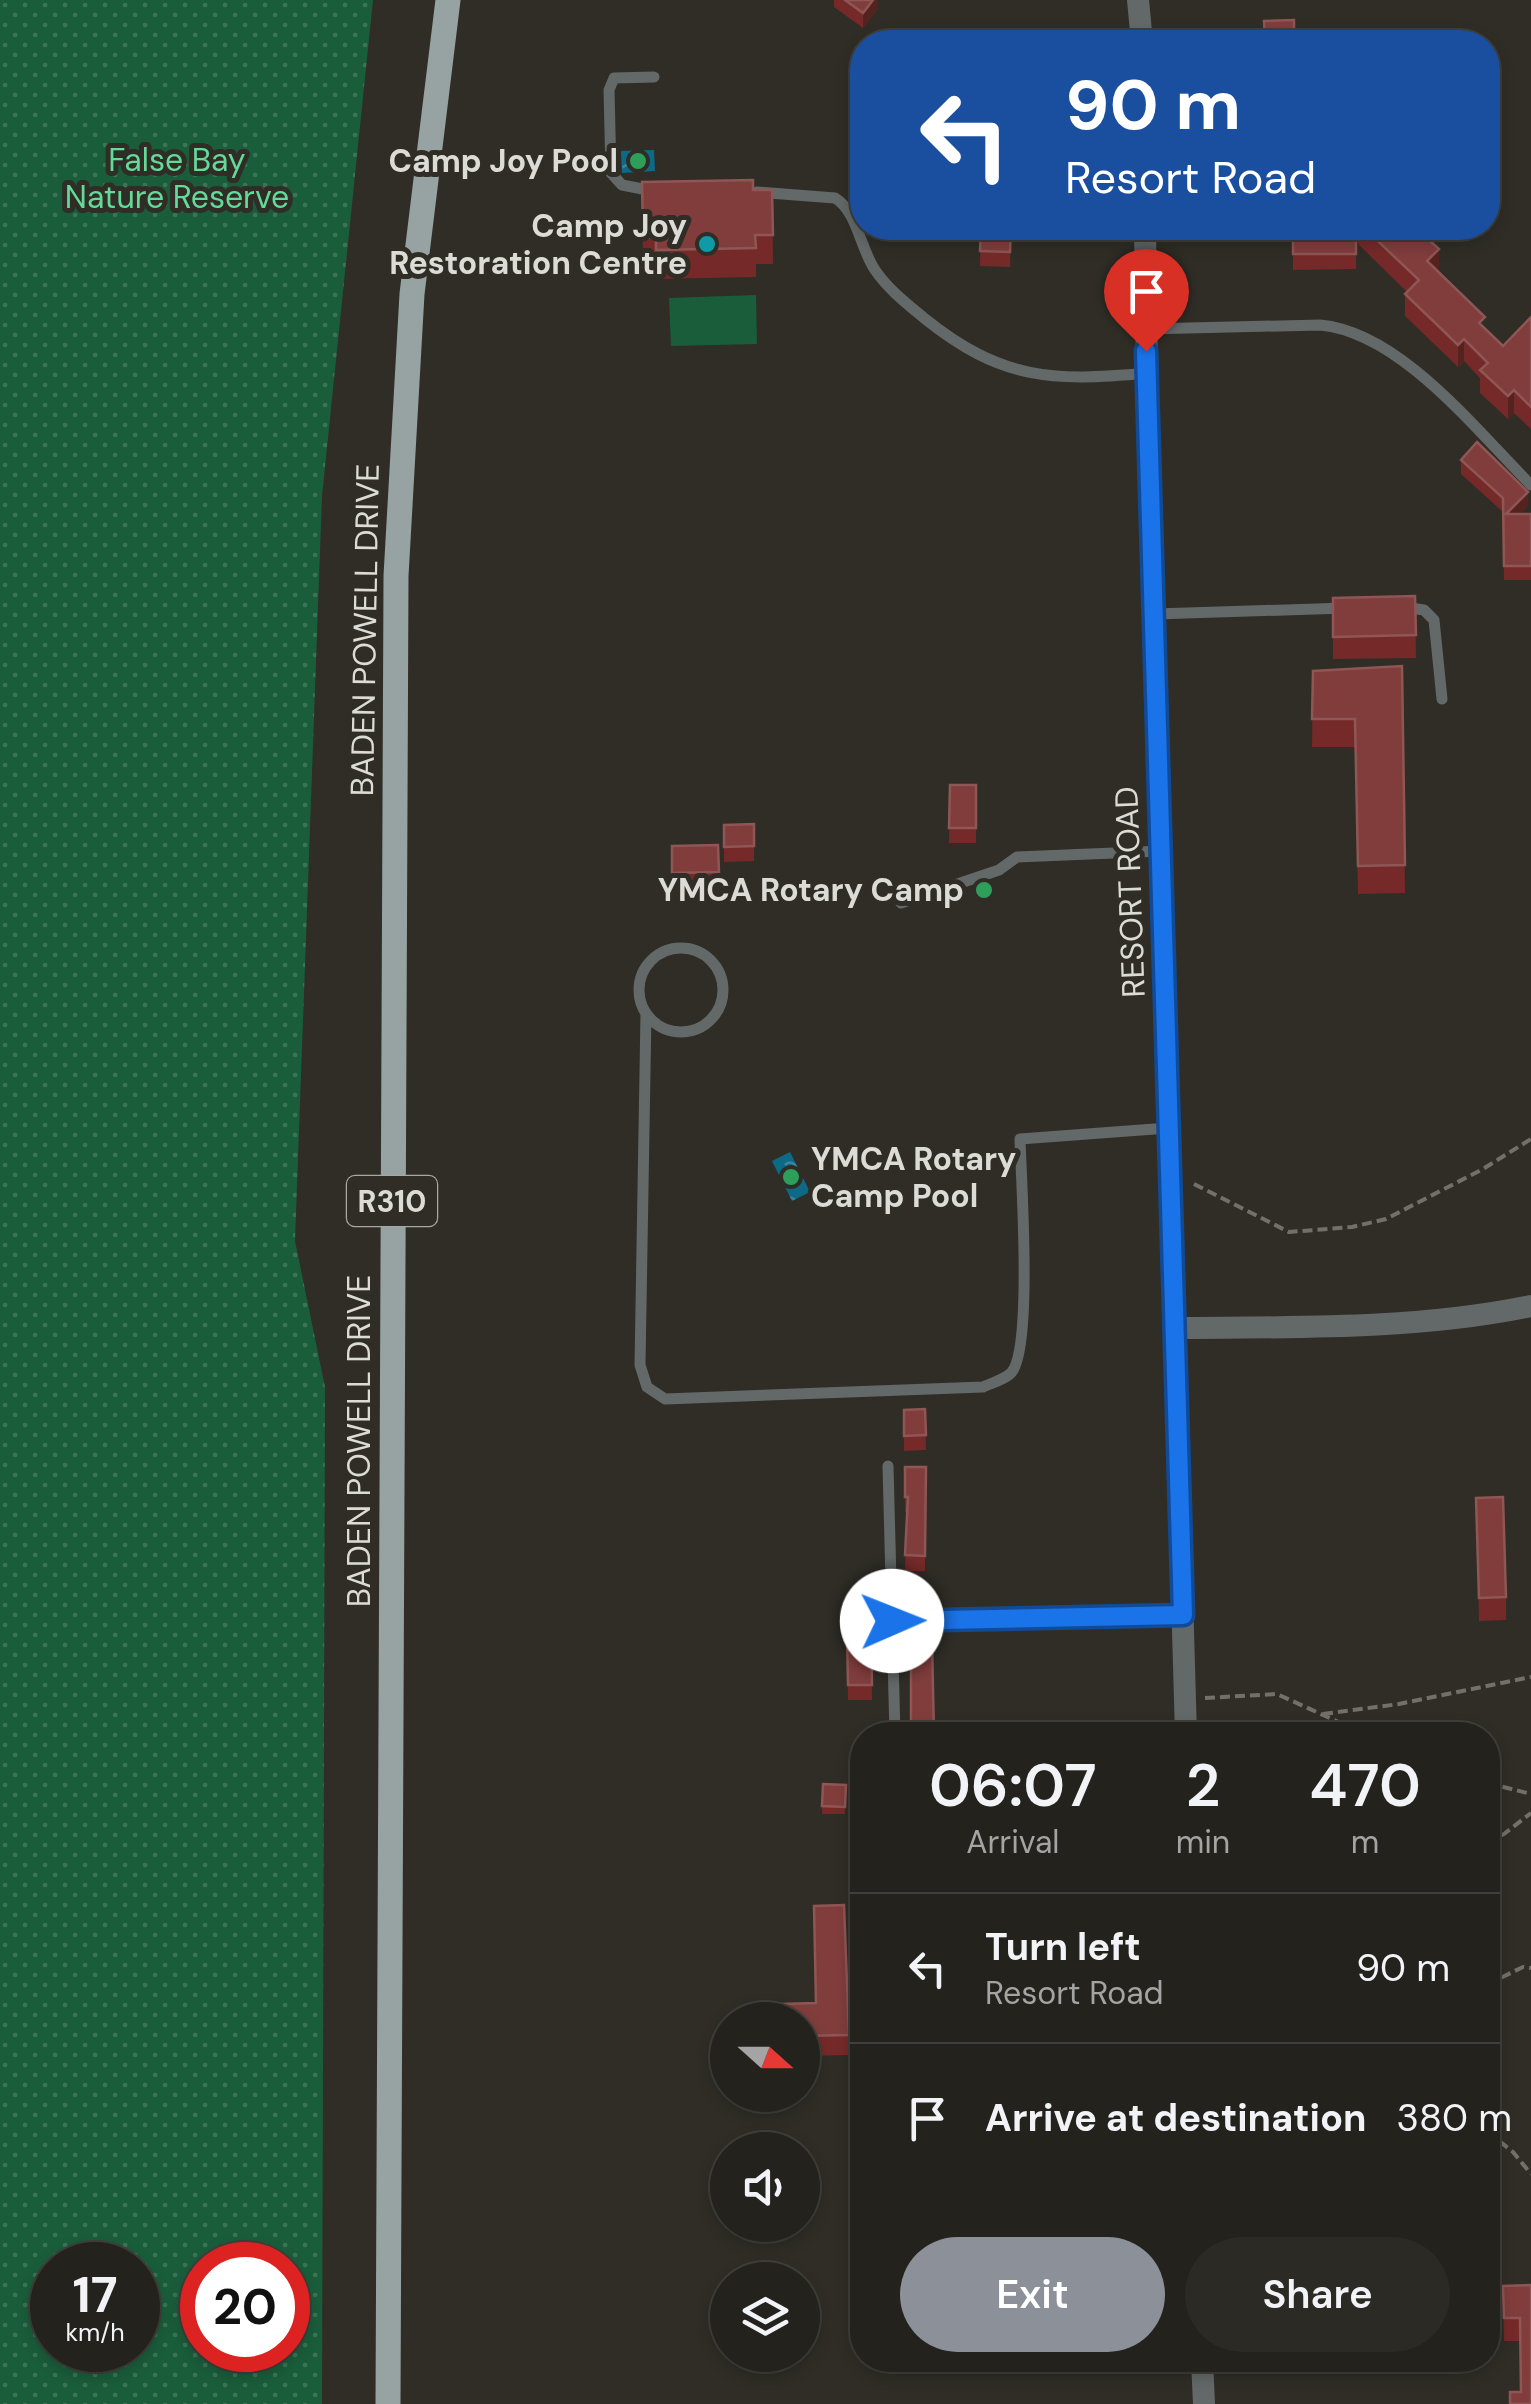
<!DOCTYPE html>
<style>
body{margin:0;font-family:"DM Sans",sans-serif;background:#2b2a25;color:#f1f3f6;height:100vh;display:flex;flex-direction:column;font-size:38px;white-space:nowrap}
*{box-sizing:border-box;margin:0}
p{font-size:32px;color:#a3a4a3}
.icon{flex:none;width:55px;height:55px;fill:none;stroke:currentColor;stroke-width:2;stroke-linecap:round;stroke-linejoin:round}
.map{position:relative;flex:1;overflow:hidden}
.sheet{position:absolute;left:850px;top:1722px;width:650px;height:650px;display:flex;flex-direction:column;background:#23221c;border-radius:40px;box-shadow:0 5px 15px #0003,0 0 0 2px #403f3b}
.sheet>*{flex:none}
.top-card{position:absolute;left:850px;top:30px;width:650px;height:210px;border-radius:40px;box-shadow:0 5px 15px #0003,0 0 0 2px #403f3b;background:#1a4fa0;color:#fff;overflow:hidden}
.needle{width:65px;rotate:111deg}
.buttons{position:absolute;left:710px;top:2002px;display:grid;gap:20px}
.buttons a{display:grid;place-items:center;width:110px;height:110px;border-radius:50%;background:#23221c;box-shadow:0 5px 15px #0003,0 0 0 2px #403f3b;font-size:50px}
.speed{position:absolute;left:30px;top:2242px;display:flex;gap:20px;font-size:50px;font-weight:700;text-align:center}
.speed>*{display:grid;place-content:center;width:130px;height:130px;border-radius:50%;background:#23221c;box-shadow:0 5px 15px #0003,0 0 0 2px #403f3b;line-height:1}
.speed small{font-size:25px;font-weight:400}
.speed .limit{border:15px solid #d22;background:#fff;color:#111}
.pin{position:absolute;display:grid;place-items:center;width:85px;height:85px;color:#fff;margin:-102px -42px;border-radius:50% 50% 50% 0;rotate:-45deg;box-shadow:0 0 10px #0007}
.pin .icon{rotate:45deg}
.me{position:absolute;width:110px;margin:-55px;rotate:89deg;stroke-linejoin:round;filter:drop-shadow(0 0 8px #0008)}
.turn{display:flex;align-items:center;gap:35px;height:210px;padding:0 50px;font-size:45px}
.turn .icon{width:130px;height:130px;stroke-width:2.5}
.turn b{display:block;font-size:70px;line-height:85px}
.eta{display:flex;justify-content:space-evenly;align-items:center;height:170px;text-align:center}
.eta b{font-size:60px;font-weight:600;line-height:70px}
.button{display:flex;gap:20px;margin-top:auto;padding:20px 50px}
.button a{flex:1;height:115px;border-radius:60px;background:#8c9099;color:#fff;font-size:40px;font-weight:600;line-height:115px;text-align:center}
.button a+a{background:#2b2a25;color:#f1f3f6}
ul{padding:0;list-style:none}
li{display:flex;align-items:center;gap:30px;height:150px;padding:0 50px;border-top:2px solid #403f3b}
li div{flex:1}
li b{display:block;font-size:38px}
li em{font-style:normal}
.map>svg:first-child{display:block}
</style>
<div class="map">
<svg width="1531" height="2404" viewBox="0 0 1531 2404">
<defs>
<pattern id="park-dots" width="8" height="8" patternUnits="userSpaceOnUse" patternTransform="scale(2.5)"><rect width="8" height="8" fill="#1a5d3b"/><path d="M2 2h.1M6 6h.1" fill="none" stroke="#3b7457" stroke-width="1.8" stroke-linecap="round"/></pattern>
<pattern id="water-ripples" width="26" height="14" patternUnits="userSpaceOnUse" patternTransform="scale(2.5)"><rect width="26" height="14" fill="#0c6a87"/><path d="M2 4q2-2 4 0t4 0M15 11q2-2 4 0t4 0" fill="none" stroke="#3a869d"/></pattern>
</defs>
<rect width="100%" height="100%" fill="#2f2d26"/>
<polygon fill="#1a5d3b" points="756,295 757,344 671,346 669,298"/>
<path fill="url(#park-dots)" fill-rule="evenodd" d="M0,0h373l-51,496 -27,745 30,146 -3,1017h-322zM52,2265h86v85h-86zM202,2265h86v85h-86z"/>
<g fill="url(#water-ripples)">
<polygon points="654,150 655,171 622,173 621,151"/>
<polygon points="790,1152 810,1192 792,1201 772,1161"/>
</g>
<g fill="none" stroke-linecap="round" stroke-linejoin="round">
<g stroke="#72706a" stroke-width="4" stroke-dasharray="10 5" stroke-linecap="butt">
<polyline points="1194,1184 1289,1232 1352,1227 1386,1219 1483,1169 1531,1139"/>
<polyline points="1205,1698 1277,1694 1367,1735"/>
<polyline points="1323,1714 1399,1704 1531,1677"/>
<polyline points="1488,1783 1531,1794"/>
<polyline points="1488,1842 1504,1834 1531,1813"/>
<polyline points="1488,1984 1523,1967 1531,1968"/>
<polyline points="1488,2132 1513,2152 1531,2174"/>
</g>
<g stroke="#636868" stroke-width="11">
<polyline points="653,191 622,185 611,173 609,90 614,78 654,77"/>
<path d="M757,192l78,6c22,13 25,50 40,72 13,19 31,33 49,48 77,62 128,64 223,55"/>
<path d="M1146,329l174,-4c80,7 156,105 211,160"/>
<polyline points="1404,607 1424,610 1434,620 1442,699"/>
<polyline points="1155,614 1346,608"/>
<polyline points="901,903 999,870 1017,857 1162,851"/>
<circle cx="681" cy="990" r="42"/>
<path d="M646,1013l-6,352 7,22 18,12 318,-12c8,-4 21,-7 28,-14 22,-23 10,-195 9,-234l148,-11"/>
<polyline points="888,1466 895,1735"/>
<polyline points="892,1621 1183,1615"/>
</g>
<g stroke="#636868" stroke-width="22">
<polyline points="1138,0 1142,42"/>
<polyline points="1145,228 1147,373 1186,1735"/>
<path d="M1176,1328c118,-1 239,2 355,-22"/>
<polyline points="1202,2360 1204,2404"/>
</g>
<polyline stroke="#97a2a2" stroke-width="25" points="388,2404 396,576 412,294 448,0"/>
</g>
<g fill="#752a29">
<polygon points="834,0 878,0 878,8 863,28 834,7"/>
<polygon points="642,182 753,190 772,190 773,264 756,264 756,277 656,279 656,266 643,266"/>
<polygon points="981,228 1011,228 1010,267 980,266"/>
<polygon points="1293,228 1356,228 1356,269 1293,270"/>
<polygon points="1358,228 1416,228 1439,272 1485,328 1503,346 1531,317 1531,429 1514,413 1508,419 1480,393 1480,378 1464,361 1458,367 1405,316 1405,294 1407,292 1358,244"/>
<polygon points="1461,460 1528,506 1520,514 1531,514 1531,580 1504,580 1503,512 1461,474"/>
<polygon points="1415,596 1416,658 1333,659 1333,598"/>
<polygon points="1402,666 1405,893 1358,894 1355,747 1312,747 1313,671"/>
<polygon points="950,785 976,785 976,843 949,843"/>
<polygon points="754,824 754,861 724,862 724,825"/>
<polygon points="718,845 719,887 672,888 672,846"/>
<polygon points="925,1409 926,1450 904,1451 904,1410"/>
<polygon points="905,1467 926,1467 925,1571 905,1571 907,1512 905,1512"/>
<polygon points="1476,1498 1506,1597 1506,1620 1479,1621"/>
<polygon points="847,1632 871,1632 872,1700 848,1700"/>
<polygon points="823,1784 846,1785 845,1814 822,1814"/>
<polygon points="802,2020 849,2035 849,2055 802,2056"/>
<polygon points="1531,2285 1521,2392 1520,2341 1504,2341 1503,2286"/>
</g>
<g fill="#542320">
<polygon points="873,0 878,0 878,8 863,28 863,13"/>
<polygon points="1439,249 1439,272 1427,261"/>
<polygon points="1464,339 1464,361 1458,367 1458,345"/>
<polygon points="1514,390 1514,413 1508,419 1508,396"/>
<polygon points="1528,492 1528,506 1506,528 1506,514"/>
</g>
<g fill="#803d3c" stroke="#8e5654" stroke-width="2.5">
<polygon points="845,0 873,0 863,13"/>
<polygon points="1294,20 1294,42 1265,42 1264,21"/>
<polygon points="753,180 753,190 772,190 773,235 755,235 756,248 656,250 656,237 643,238 642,182"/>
<polygon points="981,228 1011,228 1010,252 980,251"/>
<rect x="1293" y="228" width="63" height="26"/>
<polygon points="1364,228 1416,228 1439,249 1427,261 1485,317 1479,323 1503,346 1531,317 1531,407 1514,390 1508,396 1480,370 1488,363 1464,339 1458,345 1405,294 1419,280"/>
<polygon points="1477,442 1528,492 1506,514 1531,514 1531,566 1504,566 1503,498 1461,460"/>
<polygon points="1415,596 1416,635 1333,637 1333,598"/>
<polygon points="1402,666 1405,865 1358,866 1355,719 1312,719 1313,671"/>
<polygon points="950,785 976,785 976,828 949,828"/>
<polygon points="754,824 754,846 724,847 724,825"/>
<polygon points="718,845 719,872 672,873 672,846"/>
<polygon points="925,1409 926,1435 904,1436 904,1410"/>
<polygon points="905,1467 926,1467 925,1556 905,1555 908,1497 905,1497"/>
<polygon points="1503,1497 1506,1597 1479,1598 1476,1498"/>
<polygon points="847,1632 871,1632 872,1685 848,1685"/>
<polygon points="911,1640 932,1641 934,1735 911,1735"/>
<polygon points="823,1784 846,1785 845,1807 822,1806"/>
<polygon points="844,1905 849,2035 802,2036 802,2020 747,2020 746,2005 816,2003 814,1906"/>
<polygon points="1531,2285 1531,2404 1510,2404 1510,2392 1521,2392 1520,2318 1504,2318 1503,2286"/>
</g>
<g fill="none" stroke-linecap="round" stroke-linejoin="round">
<defs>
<polyline id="route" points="892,1621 1183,1615 1146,351"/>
</defs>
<use href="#route" stroke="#114b97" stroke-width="25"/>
<use href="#route" stroke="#1a73e8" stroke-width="18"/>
</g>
<g fill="#2e9e5b" stroke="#2f2d26" stroke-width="4">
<circle cx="638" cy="161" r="10"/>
<circle cx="984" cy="890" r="10"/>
<circle cx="791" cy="1177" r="10"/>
</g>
<circle fill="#0f9aa8" stroke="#2f2d26" stroke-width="4" cx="707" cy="244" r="10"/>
<g text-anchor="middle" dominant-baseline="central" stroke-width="10" stroke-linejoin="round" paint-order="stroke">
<rect fill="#2f2d26" stroke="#a8a7a1" stroke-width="2.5" x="347" y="1176" width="90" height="50" rx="8"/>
<g font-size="30" font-weight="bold" fill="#dcdbd6">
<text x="392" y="1201">R310</text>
</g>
<g font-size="32" fill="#63da99" stroke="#2f2d26">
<text x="177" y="160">False Bay<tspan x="177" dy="37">Nature Reserve</tspan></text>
</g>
<g font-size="32" font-weight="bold" fill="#dcdbd6" stroke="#2f2d26" text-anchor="end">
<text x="618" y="161">Camp Joy Pool</text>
<text x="687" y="226">Camp Joy<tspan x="687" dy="37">Restoration Centre</tspan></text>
<text x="964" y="890">YMCA Rotary Camp</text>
<text x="811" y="1159" text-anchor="start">YMCA Rotary<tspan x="811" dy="37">Camp Pool</tspan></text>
</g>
<g font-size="32" fill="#dcdbd6" stroke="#2f2d26">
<text transform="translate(365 630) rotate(-89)">BADEN POWELL DRIVE</text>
<text transform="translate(1130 892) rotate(-92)">RESORT ROAD</text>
<text transform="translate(359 1441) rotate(-90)">BADEN POWELL DRIVE</text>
</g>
</g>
</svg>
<div class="buttons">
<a><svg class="needle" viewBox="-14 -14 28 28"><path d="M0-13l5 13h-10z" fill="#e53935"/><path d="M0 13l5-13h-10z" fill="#a3a4a3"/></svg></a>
<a><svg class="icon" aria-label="sound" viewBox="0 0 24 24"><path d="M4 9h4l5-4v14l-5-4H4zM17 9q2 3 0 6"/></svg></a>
<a><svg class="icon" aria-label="layers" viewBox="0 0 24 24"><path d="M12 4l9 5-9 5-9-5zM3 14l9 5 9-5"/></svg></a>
</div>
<div class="speed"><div>17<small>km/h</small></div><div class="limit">20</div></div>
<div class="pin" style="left:1146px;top:351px;background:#d93025"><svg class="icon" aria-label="arrive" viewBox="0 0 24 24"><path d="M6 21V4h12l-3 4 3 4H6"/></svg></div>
<svg class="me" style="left:892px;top:1621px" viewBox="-20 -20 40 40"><circle r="19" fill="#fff"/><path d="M0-13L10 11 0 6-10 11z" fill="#1a73e8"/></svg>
<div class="top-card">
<div class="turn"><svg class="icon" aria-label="left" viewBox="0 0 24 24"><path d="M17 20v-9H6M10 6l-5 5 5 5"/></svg><div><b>90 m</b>Resort Road</div></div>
</div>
<section class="sheet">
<div class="eta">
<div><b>06:07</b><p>Arrival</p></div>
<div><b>2</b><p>min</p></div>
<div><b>470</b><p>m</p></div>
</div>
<ul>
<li><svg class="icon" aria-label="left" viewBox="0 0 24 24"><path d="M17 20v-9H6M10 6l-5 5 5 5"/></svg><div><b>Turn left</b><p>Resort Road</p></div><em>90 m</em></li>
<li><svg class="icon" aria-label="arrive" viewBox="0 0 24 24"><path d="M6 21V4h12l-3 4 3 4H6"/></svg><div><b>Arrive at destination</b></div><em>380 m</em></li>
</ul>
<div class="button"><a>Exit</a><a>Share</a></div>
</section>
</div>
